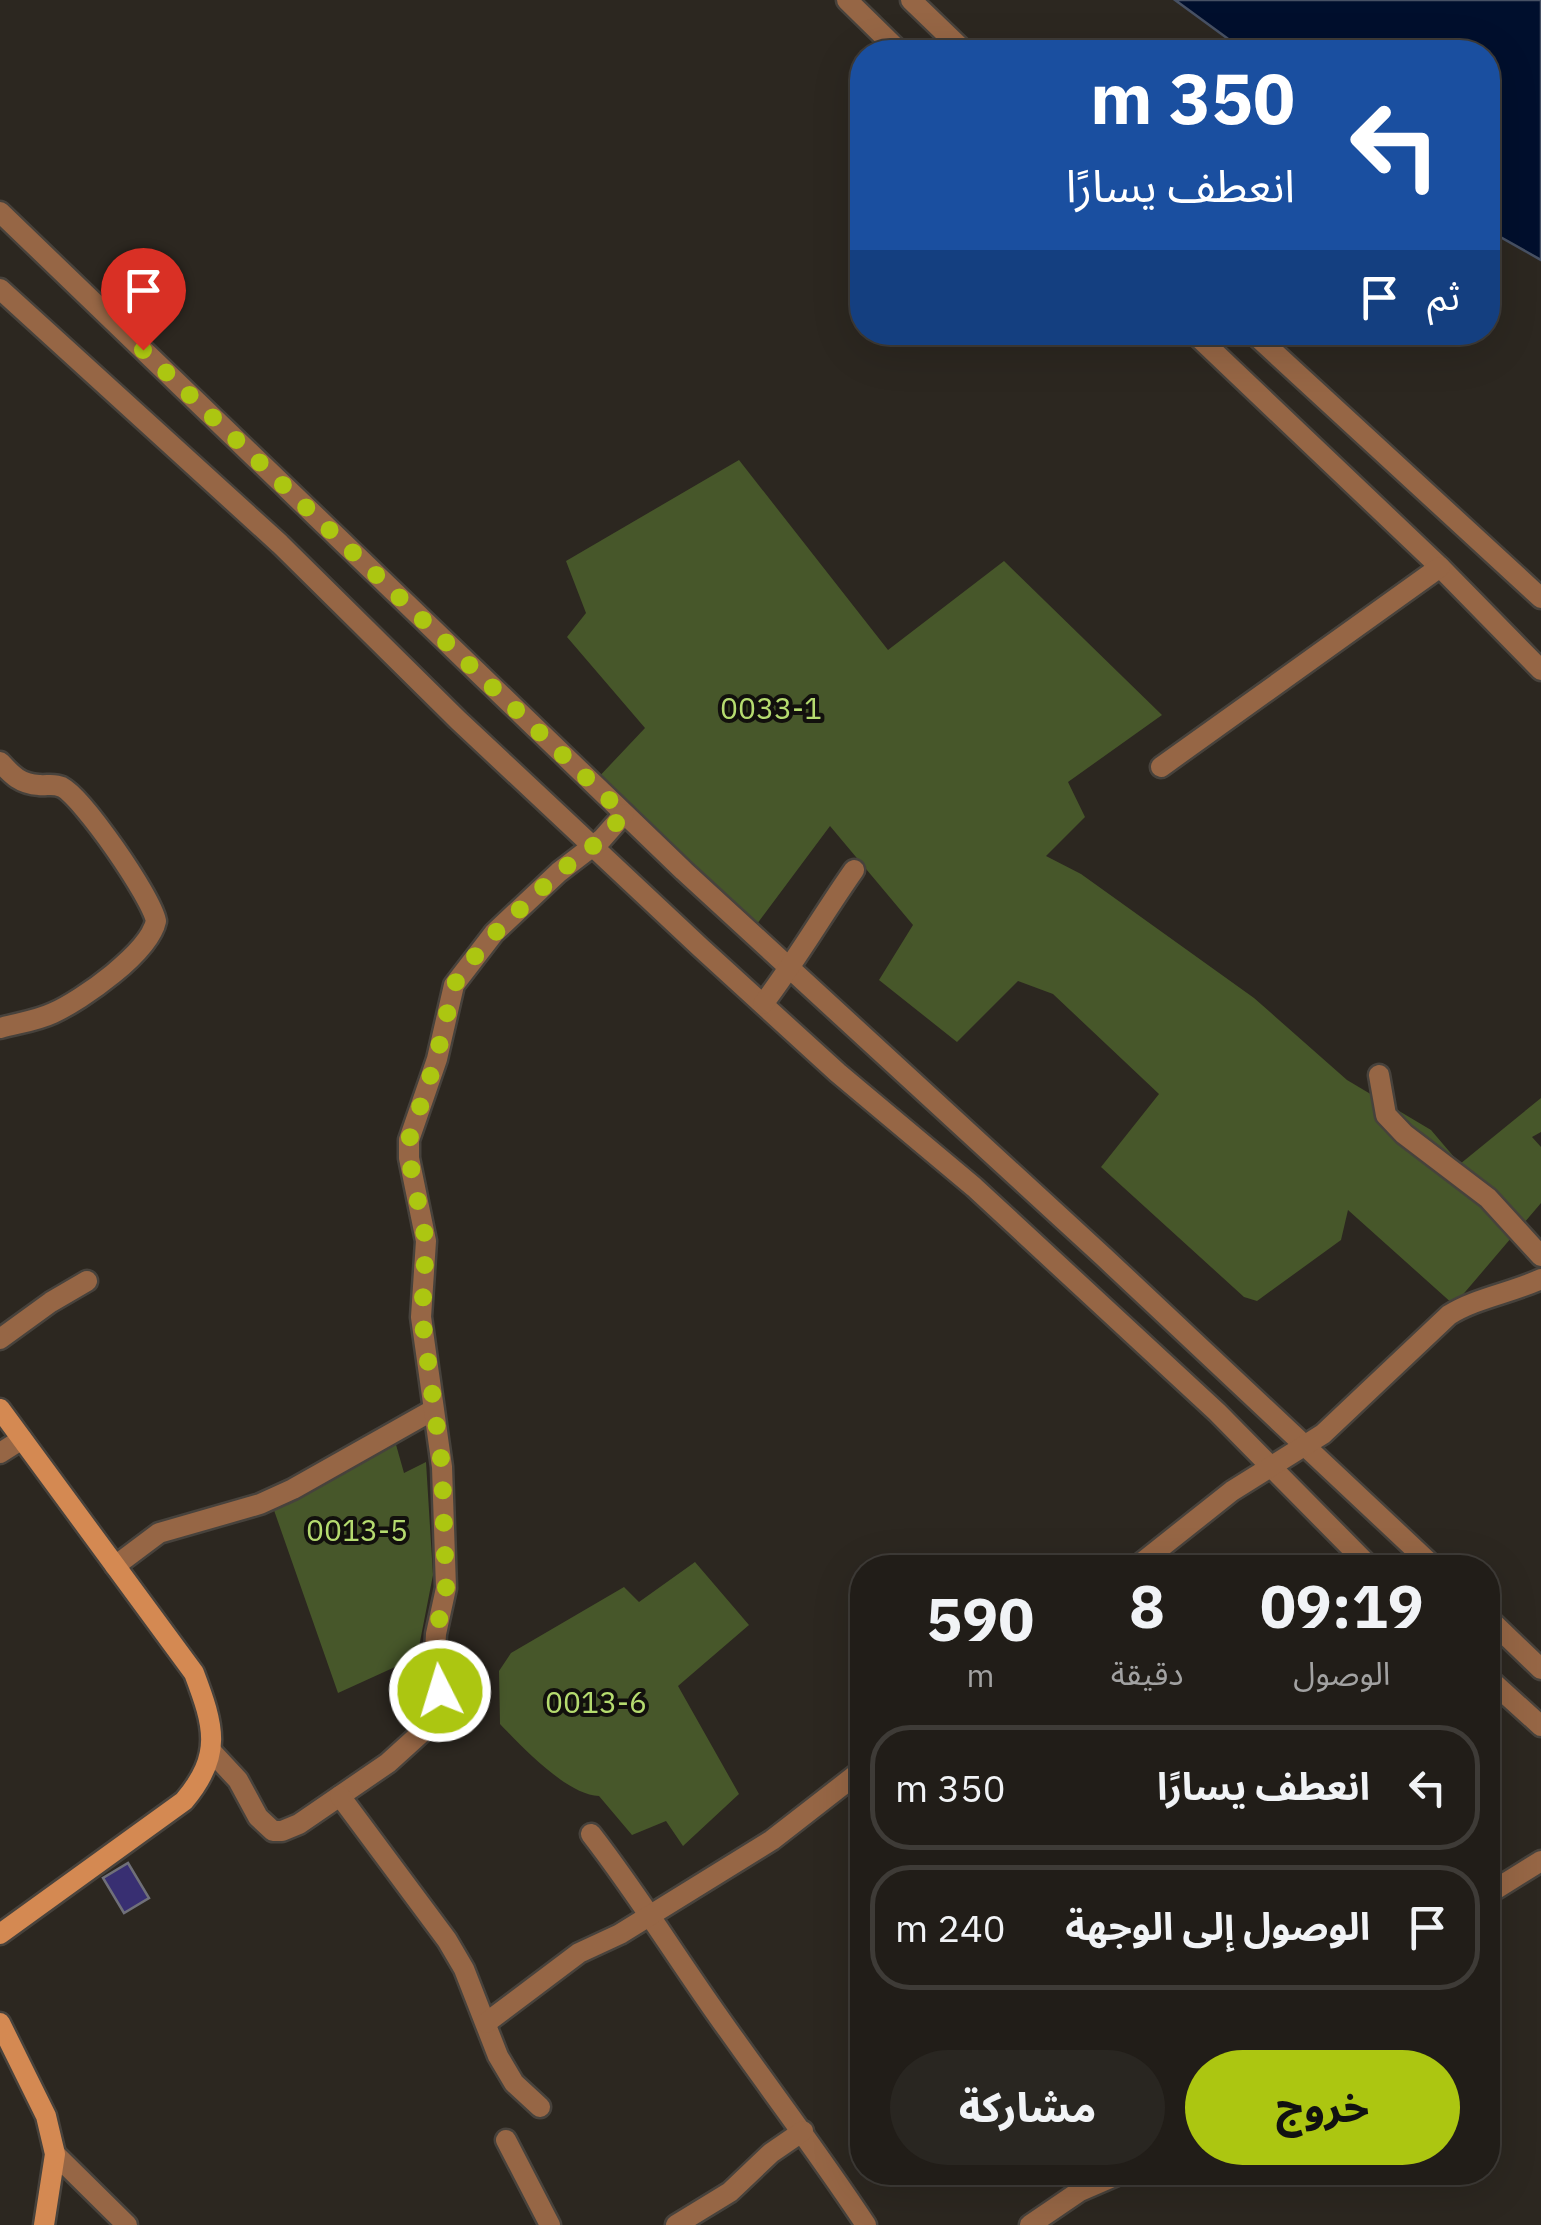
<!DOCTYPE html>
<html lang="ar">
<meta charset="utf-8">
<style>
body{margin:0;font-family:"IBM Plex Sans","Noto Sans Arabic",sans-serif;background:#292621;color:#f1f3f6;direction:rtl;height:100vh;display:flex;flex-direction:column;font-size:38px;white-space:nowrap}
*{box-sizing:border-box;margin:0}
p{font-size:32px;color:#a2a2a2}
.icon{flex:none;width:55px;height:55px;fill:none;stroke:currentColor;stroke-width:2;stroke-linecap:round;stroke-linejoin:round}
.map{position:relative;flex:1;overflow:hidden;direction:ltr}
.sheet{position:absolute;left:850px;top:1555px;width:650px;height:630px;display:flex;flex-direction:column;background:#211d18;border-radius:40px;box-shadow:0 10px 40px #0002,0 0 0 2px #3e3b37;direction:rtl}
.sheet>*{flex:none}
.guide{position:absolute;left:850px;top:40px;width:650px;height:305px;border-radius:40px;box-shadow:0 10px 40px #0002,0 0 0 2px #3e3b37;direction:rtl;background:#1a4fa0;color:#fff;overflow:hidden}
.pin{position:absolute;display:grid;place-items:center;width:85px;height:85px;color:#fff;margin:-102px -42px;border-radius:50% 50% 50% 0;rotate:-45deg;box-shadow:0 0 10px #0007}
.pin .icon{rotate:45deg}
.me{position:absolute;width:110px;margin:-55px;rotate:355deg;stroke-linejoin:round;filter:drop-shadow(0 0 8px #0008)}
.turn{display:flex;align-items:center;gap:35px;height:210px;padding:0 40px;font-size:45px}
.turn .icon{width:130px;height:130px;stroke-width:2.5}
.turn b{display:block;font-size:70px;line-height:85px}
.then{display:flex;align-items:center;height:95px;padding:0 40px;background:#0003;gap:20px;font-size:38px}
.eta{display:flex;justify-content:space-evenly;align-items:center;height:170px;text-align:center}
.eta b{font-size:60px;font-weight:800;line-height:70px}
.cta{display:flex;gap:20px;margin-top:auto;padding:20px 40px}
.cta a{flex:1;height:115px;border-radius:60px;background:#acc611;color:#111;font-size:40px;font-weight:800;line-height:115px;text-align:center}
.cta a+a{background:#292621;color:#f1f3f6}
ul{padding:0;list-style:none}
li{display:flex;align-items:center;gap:30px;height:125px;margin:0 20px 15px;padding:0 20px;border:5px solid #3e3b37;border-radius:40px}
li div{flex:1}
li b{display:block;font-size:38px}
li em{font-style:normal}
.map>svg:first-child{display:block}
</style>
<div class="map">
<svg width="1541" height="2225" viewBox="0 0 1541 2225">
<rect width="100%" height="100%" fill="#2c2720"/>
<g fill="#47572a">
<polygon points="739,460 888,650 1004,561 1162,715 1068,782 1085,817 1046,856 1081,874 1254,998 1347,1080 1431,1130 1460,1164 1541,1098 1541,1132 1532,1137 1541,1147 1541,1203 1454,1305 1348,1210 1341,1240 1257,1301 1244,1297 1101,1167 1159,1094 1053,994 1018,981 957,1042 879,980 913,925 830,826 754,928 594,782 645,728 567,637 586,613 566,561"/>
<polygon points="391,1427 404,1473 426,1462 433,1575 417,1657 338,1693 269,1496"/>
<path d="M695,1562l54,63 -71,61 61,108 -56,52 -17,-25 -34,14 -33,-39c-32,-1 -77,-49 -99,-72l-1,-53 12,-18 113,-66 15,15z"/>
</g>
<polygon fill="#000f2d" stroke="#475164" stroke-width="2.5" points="1175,0 1541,0 1541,260 1488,230 1488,52 1246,52"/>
<polygon fill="#382f72" stroke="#707079" stroke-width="2.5" points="128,1863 149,1898 124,1913 103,1878"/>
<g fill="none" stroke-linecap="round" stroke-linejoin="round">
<defs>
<g id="street">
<polyline points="847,0 900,52"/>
<polyline points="911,0 965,52"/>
<polyline points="0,212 684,871 1104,1257 1435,1568"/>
<polyline points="0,289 280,544 458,720 700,947 838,1073 974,1187 1217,1412 1371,1568"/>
<polyline points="1193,332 1440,567 1541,670"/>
<polyline points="1252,332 1541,598"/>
<path d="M0,762c12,13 20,22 39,23 8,1 14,-2 23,2 21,11 89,109 94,134 -7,32 -74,79 -103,92 -17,8 -35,10 -53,15"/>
<polyline points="1161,767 1440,567"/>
<path d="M763,1004c33,-43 60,-90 91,-134"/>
<polyline points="1379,1075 1386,1115 1404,1134 1488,1198 1541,1256"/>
<polyline points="0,1339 51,1302 87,1281"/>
<polyline points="0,1453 22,1439"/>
<polyline points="115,1566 159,1533 260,1504 293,1489 433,1410"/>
<path d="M1135,1568l97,-77 91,-57 126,-119c27,-17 62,-22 92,-36"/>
<polyline points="1488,1618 1541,1669"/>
<polyline points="1488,1678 1541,1726"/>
<polyline points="212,1752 238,1780 258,1817 273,1831 282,1831 299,1824 388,1763 431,1724 440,1709 440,1691 434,1670 436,1634 446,1588 442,1467 421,1317 426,1241 409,1158 409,1140 437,1059 454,985 494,933 559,872 602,839 624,814"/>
<polyline points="340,1796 447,1940 464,1969 498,2056 514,2083 540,2107"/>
<path d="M591,1834c49,63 90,131 137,196 46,65 94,128 138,195"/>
<polyline points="1488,1894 1541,1861"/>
<polyline points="486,2023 579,1953 620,1934 772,1840 862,1770"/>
<polyline points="506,2140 550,2225"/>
<polyline points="55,2154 127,2225"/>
<polyline points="676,2225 730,2192 771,2153 803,2131"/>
<polyline points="1030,2225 1080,2191 1124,2172"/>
</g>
<g id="secondary">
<path d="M0,1409l194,264c20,53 29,82 -10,128l-184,133"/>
<polyline points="0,2023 46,2116 55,2154 44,2225"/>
</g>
</defs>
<use href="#street" stroke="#47423c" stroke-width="25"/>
<use href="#secondary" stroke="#47423c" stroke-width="25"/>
<use href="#street" stroke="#966645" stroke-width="20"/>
<use href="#secondary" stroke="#d48952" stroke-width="20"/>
</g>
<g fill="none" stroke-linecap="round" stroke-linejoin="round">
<polyline stroke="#acc611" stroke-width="18" stroke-dasharray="0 32.4" points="143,350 624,814 602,839 559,872 494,934 465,968 454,985 436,1059 409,1140 409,1158 426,1241 422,1317 442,1466 446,1588 436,1634 434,1670 440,1691"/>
</g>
<g text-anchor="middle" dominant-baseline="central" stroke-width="8" stroke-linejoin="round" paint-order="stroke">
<g font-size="30" fill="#b5db6f" stroke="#12100d">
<text x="771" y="707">0033-1</text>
<text x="357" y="1529">0013-5</text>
<text x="596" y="1701">0013-6</text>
</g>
</g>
</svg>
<div class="pin" style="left:143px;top:350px;background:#d93025"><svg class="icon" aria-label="arrive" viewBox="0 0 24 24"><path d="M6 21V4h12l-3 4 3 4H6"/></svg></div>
<svg class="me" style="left:440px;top:1691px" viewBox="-20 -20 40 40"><circle r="17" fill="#acc611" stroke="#fff" stroke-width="3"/><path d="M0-11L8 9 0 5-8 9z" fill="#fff"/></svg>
<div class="guide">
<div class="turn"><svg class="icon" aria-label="left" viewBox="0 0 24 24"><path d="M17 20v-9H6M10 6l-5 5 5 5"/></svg><div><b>350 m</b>انعطف يسارًا</div></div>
<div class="then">ثم<svg class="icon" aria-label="arrive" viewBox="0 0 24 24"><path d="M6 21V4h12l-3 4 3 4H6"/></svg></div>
</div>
<section class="sheet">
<div class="eta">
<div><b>09:19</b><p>الوصول</p></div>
<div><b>8</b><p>دقيقة</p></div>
<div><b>590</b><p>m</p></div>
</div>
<ul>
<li><svg class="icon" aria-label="left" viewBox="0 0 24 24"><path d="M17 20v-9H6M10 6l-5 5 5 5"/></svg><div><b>انعطف يسارًا</b></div><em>350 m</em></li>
<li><svg class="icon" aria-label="arrive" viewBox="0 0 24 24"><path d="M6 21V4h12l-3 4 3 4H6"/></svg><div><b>الوصول إلى الوجهة</b></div><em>240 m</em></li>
</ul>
<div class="cta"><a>خروج</a><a>مشاركة</a></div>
</section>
</div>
